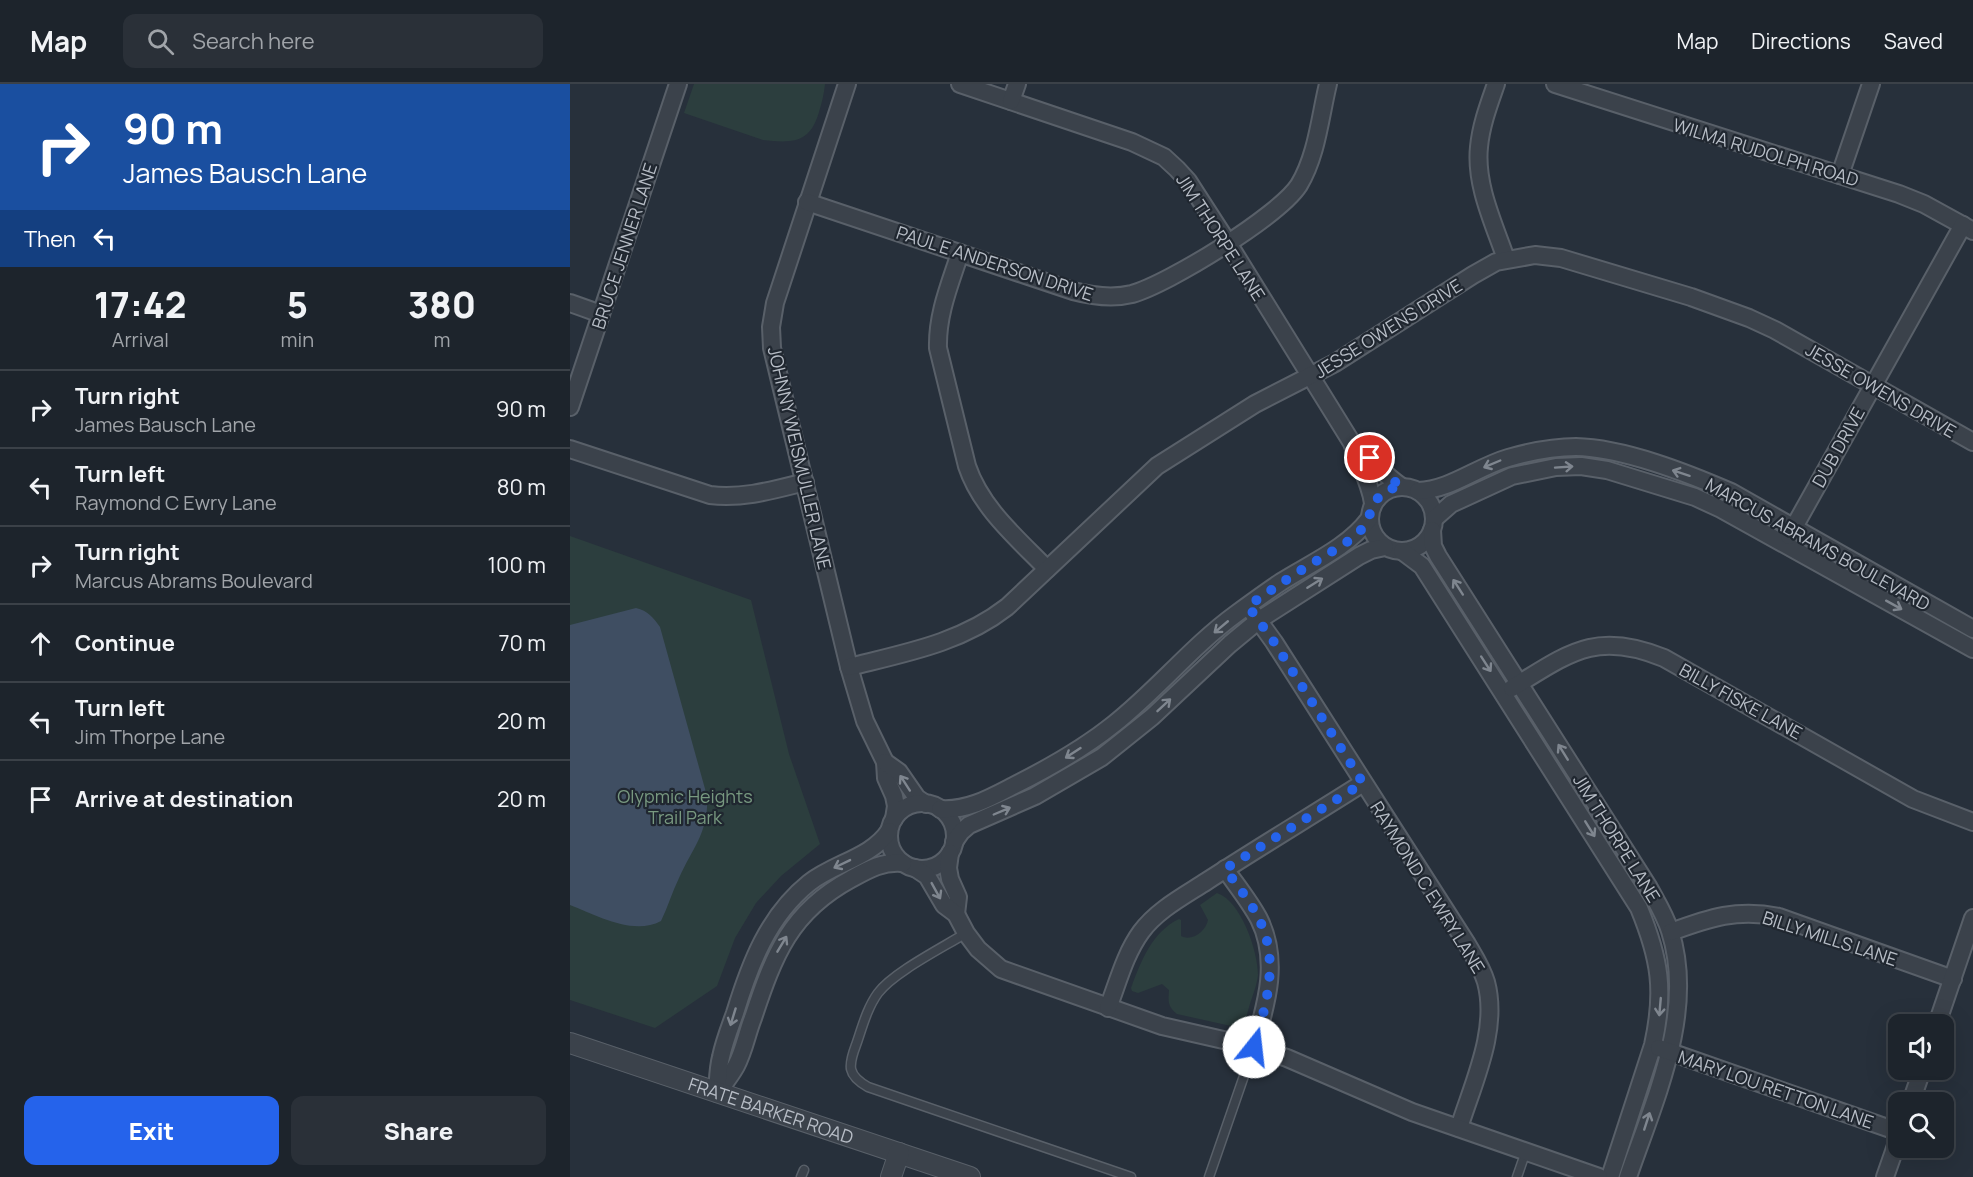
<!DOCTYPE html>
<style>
body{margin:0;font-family:Manrope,sans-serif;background:#2a3038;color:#f1f3f6;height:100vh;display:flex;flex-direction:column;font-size:22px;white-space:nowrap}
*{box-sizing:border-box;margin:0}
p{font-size:20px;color:#a0a4a9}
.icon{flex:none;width:33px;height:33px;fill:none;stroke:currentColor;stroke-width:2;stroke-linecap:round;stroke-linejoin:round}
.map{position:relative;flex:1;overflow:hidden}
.sheet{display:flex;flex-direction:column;background:#1d242c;width:570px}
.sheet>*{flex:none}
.guide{background:#1a4fa0;color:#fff;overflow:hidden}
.controls{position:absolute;left:1318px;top:930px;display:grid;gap:12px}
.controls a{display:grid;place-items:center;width:66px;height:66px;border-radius:12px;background:#1d242c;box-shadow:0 6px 24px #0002,0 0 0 2px #3b4148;font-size:30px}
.pin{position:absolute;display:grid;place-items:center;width:51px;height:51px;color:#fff;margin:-26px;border:3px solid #fff;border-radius:50%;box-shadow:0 2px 6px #0007}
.me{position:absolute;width:66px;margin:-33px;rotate:16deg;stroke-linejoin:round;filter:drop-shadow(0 0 4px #0008)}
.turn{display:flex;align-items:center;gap:21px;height:126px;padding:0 24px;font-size:27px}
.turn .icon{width:78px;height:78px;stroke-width:2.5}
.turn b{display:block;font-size:42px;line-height:51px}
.then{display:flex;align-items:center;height:57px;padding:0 24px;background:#0003;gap:12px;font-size:22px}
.eta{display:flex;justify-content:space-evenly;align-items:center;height:102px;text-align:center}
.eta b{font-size:36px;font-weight:800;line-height:42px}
.button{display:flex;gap:12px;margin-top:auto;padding:12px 24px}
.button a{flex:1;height:69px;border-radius:12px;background:#2563eb;color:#fff;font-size:24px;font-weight:800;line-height:69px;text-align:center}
.button a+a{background:#2a3038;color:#f1f3f6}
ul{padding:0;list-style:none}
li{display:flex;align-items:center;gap:18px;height:78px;padding:0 24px;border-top:2px solid #3b4148}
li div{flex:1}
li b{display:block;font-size:22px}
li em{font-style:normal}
header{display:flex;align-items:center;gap:36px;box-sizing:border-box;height:84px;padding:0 30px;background:#1d242c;border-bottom:2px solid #3b4148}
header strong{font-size:28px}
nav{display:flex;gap:33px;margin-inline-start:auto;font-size:21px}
.search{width:420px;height:54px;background:#2a3038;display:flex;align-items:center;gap:15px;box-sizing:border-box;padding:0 21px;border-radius:12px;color:#a0a4a9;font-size:22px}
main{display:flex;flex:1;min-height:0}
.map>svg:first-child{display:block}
</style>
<header>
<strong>Map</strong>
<div class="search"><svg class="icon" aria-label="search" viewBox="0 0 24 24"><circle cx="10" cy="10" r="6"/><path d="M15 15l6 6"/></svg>Search here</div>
<nav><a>Map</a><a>Directions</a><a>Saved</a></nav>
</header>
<main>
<section class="sheet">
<div class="guide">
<div class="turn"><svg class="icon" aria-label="right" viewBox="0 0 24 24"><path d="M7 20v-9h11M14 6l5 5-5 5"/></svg><div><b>90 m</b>James Bausch Lane</div></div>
<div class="then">Then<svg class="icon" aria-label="left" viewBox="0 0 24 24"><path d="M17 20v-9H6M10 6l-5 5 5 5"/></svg></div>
</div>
<div class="eta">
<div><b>17:42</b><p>Arrival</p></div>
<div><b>5</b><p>min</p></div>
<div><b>380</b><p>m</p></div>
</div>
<ul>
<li><svg class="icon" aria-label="right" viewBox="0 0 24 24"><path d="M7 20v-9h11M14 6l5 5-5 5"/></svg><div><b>Turn right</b><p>James Bausch Lane</p></div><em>90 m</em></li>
<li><svg class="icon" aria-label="left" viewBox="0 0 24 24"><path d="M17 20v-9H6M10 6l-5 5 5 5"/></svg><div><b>Turn left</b><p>Raymond C Ewry Lane</p></div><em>80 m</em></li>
<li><svg class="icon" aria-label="right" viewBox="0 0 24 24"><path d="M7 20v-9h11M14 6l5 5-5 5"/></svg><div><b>Turn right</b><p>Marcus Abrams Boulevard</p></div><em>100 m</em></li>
<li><svg class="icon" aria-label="ahead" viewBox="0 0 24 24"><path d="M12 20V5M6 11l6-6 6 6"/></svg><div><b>Continue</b></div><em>70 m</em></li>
<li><svg class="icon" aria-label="left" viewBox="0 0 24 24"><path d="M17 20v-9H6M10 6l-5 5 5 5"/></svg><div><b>Turn left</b><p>Jim Thorpe Lane</p></div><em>20 m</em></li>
<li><svg class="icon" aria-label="arrive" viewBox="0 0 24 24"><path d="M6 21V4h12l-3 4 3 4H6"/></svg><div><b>Arrive at destination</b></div><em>20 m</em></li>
</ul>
<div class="button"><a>Exit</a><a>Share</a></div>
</section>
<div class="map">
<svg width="1403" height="1093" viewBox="0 0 1403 1093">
<rect width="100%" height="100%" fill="#27303b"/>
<g fill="#2c3e3e">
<path d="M124,0h131c-1,10 -3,18 -6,28 -9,32 -28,31 -56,28l-79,-27z"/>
<polygon points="0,452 181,516 219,670 250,760 211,792 186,819 165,854 147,902 85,944 0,916"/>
<path d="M647,809c24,8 41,58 41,82 -1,10 -6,22 -9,32 -2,7 -3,16 -9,21l-63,-14c-9,-7 -9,-12 -8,-24l-7,-6 -24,9 -6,-2 -1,-3c10,-27 21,-56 48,-69l2,1v16c11,6 25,-5 27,-16l-8,-15z"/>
</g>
<path fill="#3f4e62" d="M66,524c12,3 17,9 24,19l47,169c2,36 -14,51 -28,82 -7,14 -11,29 -18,43 -28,15 -65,-6 -91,-16v-280z"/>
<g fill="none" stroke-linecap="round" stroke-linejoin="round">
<defs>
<g id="service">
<path d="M396,849c-24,15 -72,39 -88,60 -11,15 -16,35 -22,52 -8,21 -9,30 12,42l263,90"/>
<polyline points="231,1093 234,1086"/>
<polyline points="639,1093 684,963"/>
<polyline points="947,1093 956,1067"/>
</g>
<g id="minor">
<polyline points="277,0 205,219 201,243 202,264 279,583 295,637 315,678 316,694 324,712 326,722 324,735"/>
<path d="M390,0l172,58 32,15 13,12 11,12 40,62 124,200c7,21 18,39 21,60"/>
<path d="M926,0c-7,20 -15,41 -17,63 -4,38 15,77 27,112"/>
<polyline points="985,0 1329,110 1354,120 1403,147"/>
<polyline points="441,17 447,0"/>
<polyline points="1270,91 1301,0"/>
<path d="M237,118l266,89c19,5 39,8 59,3 36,-10 147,-78 167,-109 18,-30 21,-68 29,-101"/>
<path d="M390,169c-10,31 -23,61 -22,95l29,118c14,42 50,72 80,103"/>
<polyline points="0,219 31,230"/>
<polyline points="0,323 108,0"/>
<path d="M783,360c17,14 30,30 49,43"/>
<path d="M0,365l140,46c33,4 63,-5 95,-13"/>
<circle cx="832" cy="435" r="32"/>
<path d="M848,407c32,-1 59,-24 90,-33 21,-6 46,-11 68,-11 48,1 111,26 155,45l242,137"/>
<polyline points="864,435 881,420 942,392 986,383 1011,382 1037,386 1125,413 1151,425 1403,565"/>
<path d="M862,446l1,16 5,10 210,330c8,15 17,29 22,45 26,81 -16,170 -42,246"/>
<polyline points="1219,452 1393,141"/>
<path d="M832,467l20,15 217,342c21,51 26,83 14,137l-43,132"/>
<path d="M678,522l26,36 193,302c7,12 15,24 19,38 13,48 -13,101 -27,146"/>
<path d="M279,583c56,-14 112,-24 158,-60l150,-141 98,-62 80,-41 138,-88 23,-13 39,-7 26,3 130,39 58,21 26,12 198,112"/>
<path d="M942,604c57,-35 84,-58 152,-30l249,141 60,23"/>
<polyline points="315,678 329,688 347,714 356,720"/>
<circle cx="352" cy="752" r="33"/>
<path d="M370,725c27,2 50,-11 73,-23 36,-18 70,-37 101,-62 43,-34 78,-78 122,-110 15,-11 30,-22 45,-32 30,-19 66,-34 88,-63"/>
<polyline points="384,758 391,748 399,741 465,712 532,673 582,633 660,560 689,536 789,472 801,466 815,463"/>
<polyline points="380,769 378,784 380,795 388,813 386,830"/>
<polyline points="345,784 357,792 374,821 386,830 396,849 408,865 431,885 592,942 684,963 717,974 842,1028 1029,1093"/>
<path d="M655,785c12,17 25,33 34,50 21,42 7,86 -5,128"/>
<path d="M1101,848c38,-14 67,-24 108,-15l174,62"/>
<path d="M538,924c10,-26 17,-54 33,-76 16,-22 43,-36 66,-51 51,-33 104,-65 156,-98"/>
<polyline points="1367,940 1403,834"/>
<polyline points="1089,964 1329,1048"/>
<path d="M148,1008c6,-8 13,-17 18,-26 8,-15 11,-33 17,-48 21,-63 37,-106 98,-139 18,-10 32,-18 52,-16"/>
<path d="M147,1009c1,-12 1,-25 4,-36 3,-15 9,-30 14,-44 15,-49 33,-97 74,-130 25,-20 62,-25 80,-52"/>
<polyline points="1341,1018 1352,986"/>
<polyline points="1315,1093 1329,1053"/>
</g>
<g id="tertiary">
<path id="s1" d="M0,959l400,134"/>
<polyline points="321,1093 329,1069"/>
</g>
</defs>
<use href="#service" stroke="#596069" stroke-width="11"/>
<use href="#minor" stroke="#596069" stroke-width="20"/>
<use href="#tertiary" stroke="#596069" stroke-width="22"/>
<use href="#service" stroke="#3b424b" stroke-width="8"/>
<use href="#minor" stroke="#3b424b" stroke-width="16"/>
<use href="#tertiary" stroke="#3b424b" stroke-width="20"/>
</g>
<defs><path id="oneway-shaft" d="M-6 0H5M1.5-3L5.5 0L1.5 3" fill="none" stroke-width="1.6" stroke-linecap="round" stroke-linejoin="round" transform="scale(1.5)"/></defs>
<g stroke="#7f868f">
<use href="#oneway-shaft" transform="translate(922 380) rotate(157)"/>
<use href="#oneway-shaft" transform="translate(994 383) rotate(-4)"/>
<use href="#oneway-shaft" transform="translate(1111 389) rotate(-162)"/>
<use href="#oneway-shaft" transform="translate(745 499) rotate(-32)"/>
<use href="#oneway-shaft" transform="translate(888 503) rotate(-123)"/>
<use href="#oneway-shaft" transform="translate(1324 521) rotate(29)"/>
<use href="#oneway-shaft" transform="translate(651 543) rotate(140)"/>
<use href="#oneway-shaft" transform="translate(916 580) rotate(57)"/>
<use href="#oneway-shaft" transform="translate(594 621) rotate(-43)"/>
<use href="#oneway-shaft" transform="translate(993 668) rotate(-122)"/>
<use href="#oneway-shaft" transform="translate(503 669) rotate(147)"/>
<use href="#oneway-shaft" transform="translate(335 699) rotate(-123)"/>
<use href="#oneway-shaft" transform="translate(432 727) rotate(-23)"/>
<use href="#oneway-shaft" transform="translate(1020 745) rotate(58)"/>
<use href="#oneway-shaft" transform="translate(272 780) rotate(154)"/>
<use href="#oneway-shaft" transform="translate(366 807) rotate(61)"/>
<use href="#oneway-shaft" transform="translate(212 860) rotate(-59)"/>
<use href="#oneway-shaft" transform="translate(1090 923) rotate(95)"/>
<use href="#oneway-shaft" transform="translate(163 933) rotate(107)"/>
<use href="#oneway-shaft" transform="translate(1077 1037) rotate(-72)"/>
</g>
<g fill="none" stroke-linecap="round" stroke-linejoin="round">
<path stroke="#2563eb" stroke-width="10" stroke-dasharray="0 18" d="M684,963c12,-42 26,-86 5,-128 -9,-18 -22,-34 -34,-50l138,-86 -89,-141 -26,-36c23,-16 46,-32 70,-46 13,-8 28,-16 39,-26 19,-17 11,-45 45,-47l-18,-13 -14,-16"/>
</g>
<g text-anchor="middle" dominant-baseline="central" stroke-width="4.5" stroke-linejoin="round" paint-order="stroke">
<g font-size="18" fill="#b7bdc6" stroke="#202730">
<text transform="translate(1196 68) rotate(17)">WILMA RUDOLPH ROAD</text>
<text transform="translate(651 153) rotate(57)">JIM THORPE LANE</text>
<text transform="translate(54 162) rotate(-72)">BRUCE JENNER LANE</text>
<text transform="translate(425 179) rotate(18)">PAUL E ANDERSON DRIVE</text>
<text transform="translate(818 244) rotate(-32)">JESSE OWENS DRIVE</text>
<text transform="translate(1311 306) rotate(30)">JESSE OWENS DRIVE</text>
<text transform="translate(1268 363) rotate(-61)">DUB DRIVE</text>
<text transform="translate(230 374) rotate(77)">JOHNNY WEISMULLER LANE</text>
<text transform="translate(1248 460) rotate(29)">MARCUS ABRAMS BOULEVARD</text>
<text transform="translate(1171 617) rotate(29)">BILLY FISKE LANE</text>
<text transform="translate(1047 754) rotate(58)">JIM THORPE LANE</text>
<text transform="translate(858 803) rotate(58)">RAYMOND C EWRY LANE</text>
<text transform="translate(1260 854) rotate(18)">BILLY MILLS LANE</text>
<text transform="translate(1206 1005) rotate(19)">MARY LOU RETTON LANE</text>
<text stroke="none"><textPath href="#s1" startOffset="212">FRATE BARKER ROAD</textPath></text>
</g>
<g font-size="18" fill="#789980" stroke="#202730">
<text x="115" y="712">Olypmic Heights<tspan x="115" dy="21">Trail Park</tspan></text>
</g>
</g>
</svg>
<div class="controls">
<a><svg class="icon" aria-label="sound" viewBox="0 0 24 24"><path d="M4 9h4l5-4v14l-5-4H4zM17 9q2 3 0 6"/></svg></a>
<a><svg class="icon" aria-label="search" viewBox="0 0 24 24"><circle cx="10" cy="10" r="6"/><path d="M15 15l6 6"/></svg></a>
</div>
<div class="pin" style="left:800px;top:374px;background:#d93025"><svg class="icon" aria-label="arrive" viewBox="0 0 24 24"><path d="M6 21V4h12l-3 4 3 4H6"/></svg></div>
<svg class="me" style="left:684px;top:963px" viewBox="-20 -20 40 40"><circle r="19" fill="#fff"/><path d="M0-13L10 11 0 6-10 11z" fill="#2563eb"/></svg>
</div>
</main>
